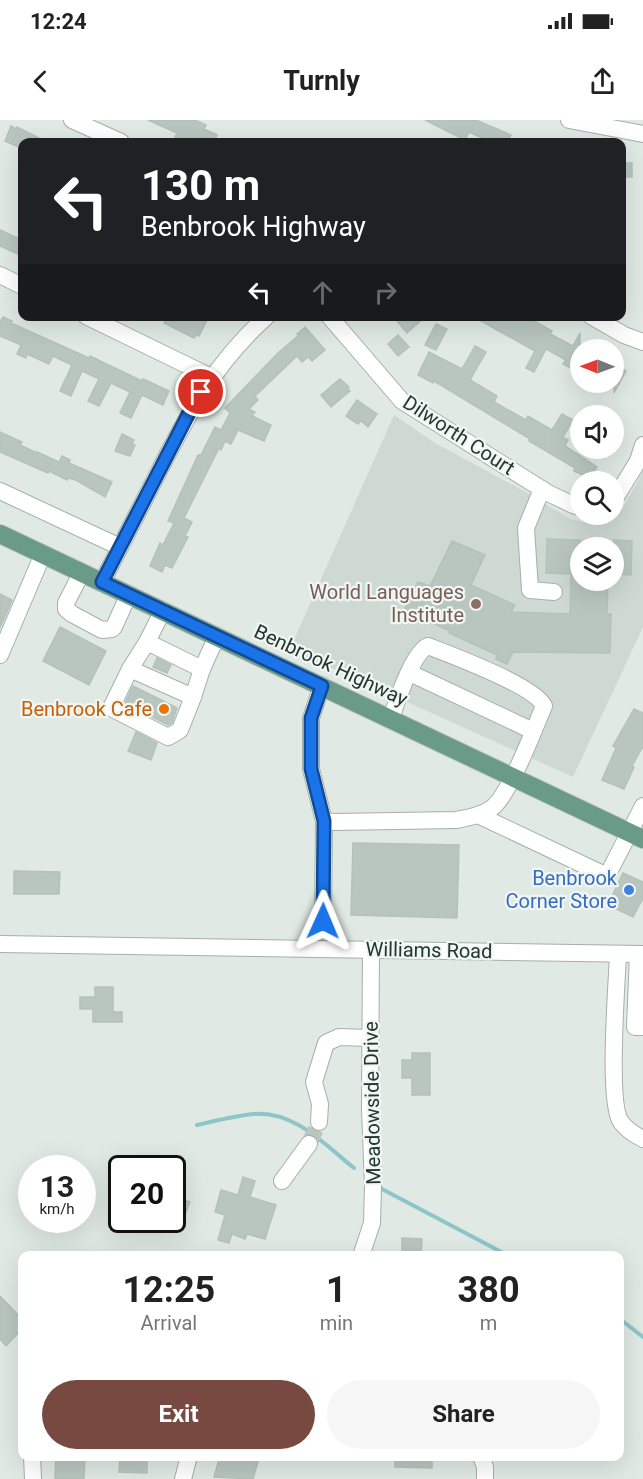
<!DOCTYPE html>
<style>
body{margin:0;font-family:Roboto,sans-serif;background:#f6f6f6;color:#222;height:100vh;display:flex;flex-direction:column;font-size:22px;white-space:nowrap}
*{box-sizing:border-box;margin:0}
p{font-size:20px;color:#767676}
.icon{flex:none;width:33px;height:33px;fill:none;stroke:currentColor;stroke-width:2;stroke-linecap:round;stroke-linejoin:round}
.map{position:relative;flex:1;overflow:hidden}
.panel{position:absolute;left:18px;top:1131px;width:606px;height:210px;display:flex;flex-direction:column;background:#fff;border-radius:12px;box-shadow:0 6px 24px #0002}
.panel>*{flex:none}
.guide{position:absolute;left:18px;top:18px;width:608px;height:183px;border-radius:12px;box-shadow:0 6px 24px #0002;background:#202124;color:#fff;overflow:hidden}
.needle{width:39px;rotate:271deg}
.buttons{position:absolute;left:570px;top:219px;display:grid;gap:12px}
.buttons a{display:grid;place-items:center;width:54px;height:54px;border-radius:50%;background:#fff;box-shadow:0 6px 24px #0002;font-size:30px}
.speed{position:absolute;left:18px;top:1035px;display:flex;gap:12px;font-size:30px;font-weight:700;text-align:center}
.speed>*{display:grid;place-content:center;width:78px;height:78px;border-radius:50%;background:#fff;box-shadow:0 6px 24px #0002;line-height:1}
.speed small{font-size:15px;font-weight:400}
.speed .limit{border:3px solid #111;border-radius:9px;background:#fff;color:#111}
.pin{position:absolute;display:grid;place-items:center;width:51px;height:51px;color:#fff;margin:-26px;border:3px solid #fff;border-radius:50%;box-shadow:0 2px 6px #0007}
.me{position:absolute;width:66px;margin:-33px;rotate:1deg;stroke-linejoin:round;filter:drop-shadow(0 0 4px #0008)}
.turn{display:flex;align-items:center;gap:21px;height:126px;padding:0 24px;font-size:27px}
.turn .icon{width:78px;height:78px;stroke-width:2.5}
.turn b{display:block;font-size:42px;line-height:51px}
.lanes{display:flex;align-items:center;height:57px;padding:0 24px;background:#0003;justify-content:center;gap:30px;direction:ltr}
.lanes .off{opacity:.35}
.eta{display:flex;justify-content:space-evenly;align-items:center;height:102px;text-align:center}
.eta b{font-size:36px;font-weight:700;line-height:42px}
.primary-button{display:flex;gap:12px;margin-top:auto;padding:12px 24px}
.primary-button a{flex:1;height:69px;border-radius:36px;background:#784941;color:#fff;font-size:24px;font-weight:700;line-height:69px;text-align:center}
.primary-button a+a{background:#f6f6f6;color:#222}
.status{display:flex;justify-content:space-between;align-items:center;height:42px;padding:0 30px;background:#fff;direction:ltr}
.status svg{height:16px;fill:currentColor}
header{display:flex;justify-content:space-between;align-items:center;height:78px;padding:0 24px;background:#fff;font-size:27px;font-weight:700}
.map>svg:first-child{display:block}
</style>
<div class="status"><b>12:24</b><svg viewBox="0 0 49 12"><path d="M0 12V9h3v3zM5 12V6h3v6zM10 12V3h3v9zM15 12V0h3v12zM26 1h20v11H26zM47 4h2v5h-2z"/></svg></div>
<header><svg class="icon" aria-label="back" viewBox="0 0 24 24"><path d="M15 5l-7 7 7 7"/></svg>Turnly<svg class="icon" aria-label="share" viewBox="0 0 24 24"><path d="M12 15V3M7 8l5-5 5 5M5 13v7h14v-7"/></svg></header>
<div class="map">
<svg width="643" height="1359" viewBox="0 0 643 1359">
<rect width="100%" height="100%" fill="#e0e9e4"/>
<path fill="#cfd9d3" fill-rule="evenodd" d="M394,295l41,28 91,49 44,27 14,3 23,-4 15,-9 17,-30 4,-11v159l-70,150 -283,-128zM580,428h34v32h-34z"/>
<g fill="none" stroke-linecap="round" stroke-linejoin="round">
<g stroke="#8ec5c8" stroke-width="4">
<path d="M197,1005c18,-4 37,-9 56,-11 41,-4 72,31 101,54"/>
<polyline points="382,1069 509,1136"/>
<polyline points="620,1199 643,1217"/>
</g>
</g>
<g fill="#b9c6c0" stroke="#b4c2bb" stroke-width="1.5">
<polygon points="148,0 195,0 206,5 204,9 217,15 214,22 188,22 175,17 177,13"/>
<polygon points="425,0 476,0 511,15 508,22 491,22 469,12 465,20"/>
<polygon points="11,6 16,9 17,7 47,22 21,22 19,27 5,21"/>
<rect x="621" y="43" width="11" height="14"/>
<polygon points="0,110 22,120 22,136 0,126"/>
<polygon points="167,196 209,196 199,216 196,215 194,218 164,203"/>
<polygon points="393,196 426,196 407,213"/>
<polygon points="472,196 523,196 528,200 529,198 552,211 550,214 573,226 580,213 580,253 563,244 566,240 546,229 534,252 526,248 535,231"/>
<polygon points="3,197 12,201 11,203 89,238 90,236 142,261 143,259 169,271 163,285 142,275 131,298 120,293 130,272 111,263 99,286 88,281 99,259 82,251 71,276 60,271 72,245 53,236 49,244 27,234 26,238 17,234 21,225 0,216 0,202"/>
<polygon points="436,204 447,209 436,230 425,225"/>
<polygon points="305,207 325,230 312,241 308,237 302,242 297,236 255,276 258,280 249,289 255,292 252,296 271,305 264,321 238,310 231,324 225,321 221,330 219,328 184,398 192,402 185,416 188,417 172,448 165,445 162,452 150,446 160,423 163,425 174,403 168,401 198,335 201,335 215,307 221,310 230,293 225,288 278,233 299,215 297,214"/>
<polygon points="398,215 409,227 398,236 388,224"/>
<polygon points="475,226 486,232 470,260 497,276 494,282 526,300 528,296 552,310 562,294 573,300 563,317 568,320 565,326 597,347 590,358 574,351 575,348 529,321 530,319 434,261 433,263 418,255 429,232 462,249"/>
<polygon points="614,243 626,251 614,273"/>
<polygon points="340,259 349,267 347,268 350,271 331,287 321,275"/>
<polygon points="357,280 377,294 368,307 361,301 358,304 346,296"/>
<polygon points="0,312 22,322 20,325 37,333 37,332 59,342 62,336 70,340 69,343 112,362 105,377 76,360 68,358 67,360 49,351 48,353 0,332"/>
<polygon points="122,314 134,320 132,324 135,325 130,336 115,331"/>
<polygon points="547,419 580,420 580,460 608,460 607,494 611,494 610,533 513,532 507,544 496,539 497,535 449,513 450,511 404,490 418,462 430,466 452,421 485,435 471,465 515,485 511,492 570,494 571,454 546,453"/>
<polygon points="614,420 632,421 631,455 614,454"/>
<polygon points="0,474 12,480 0,508"/>
<polygon points="60,507 106,531 89,565 43,541"/>
<polygon points="157,538 171,545 167,553 153,547"/>
<polygon points="133,566 177,588 172,603 168,605 125,583"/>
<polygon points="634,589 643,593 643,626 632,646 634,647 624,669 602,660 616,628 613,626"/>
<polygon points="136,612 157,623 151,640 128,631"/>
<polygon points="353,723 459,725 457,798 351,795"/>
<polygon points="14,751 60,752 59,774 14,774"/>
<polygon points="623,753 643,762 643,778 633,797 608,785"/>
<polygon points="95,867 113,867 113,892 122,892 122,902 93,902 93,889 80,889 80,877 95,877"/>
<polygon points="412,933 430,933 430,975 412,975 412,958 402,958 402,940 412,940"/>
<polygon points="243,1057 255,1061 250,1077 276,1085 265,1119 247,1114 245,1119 232,1114 229,1123 218,1120 225,1095 215,1092 221,1070 238,1075"/>
<polygon points="178,1077 190,1082 183,1100 172,1095"/>
<polygon points="402,1118 422,1119 421,1136 402,1136"/>
<polygon points="0,1176 22,1199 22,1209 6,1226 0,1219"/>
<polygon points="56,1336 85,1336 84,1359 55,1359"/>
<polygon points="120,1336 147,1336 147,1353 119,1352"/>
<polygon points="220,1336 252,1336 259,1338 253,1359 214,1357"/>
<polygon points="395,1336 432,1336 432,1348 395,1347"/>
</g>
<g fill="none" stroke-linecap="round" stroke-linejoin="round">
<polyline stroke="#bac5c0" stroke-width="16" stroke-dasharray="16 8" stroke-linecap="butt" points="309,1024 319,1002"/>
<defs>
<g id="minor">
<polyline points="72,0 121,22"/>
<polyline points="569,0 643,14"/>
<polyline points="0,155 22,166"/>
<polyline points="86,196 211,257"/>
<polyline points="329,196 402,281 548,373 573,385 580,387"/>
<polyline points="591,196 624,215 643,222"/>
<polyline points="542,369 526,408 530,470 554,472"/>
<polyline points="0,371 120,427"/>
<polyline points="614,380 638,341 643,325"/>
<polyline points="82,452 66,483 66,489 72,494 102,510 112,509 114,507 129,474"/>
<path d="M102,462c19,-36 37,-72 55,-107 32,-63 57,-111 110,-159"/>
<polyline points="163,490 147,522 130,549 193,577 202,549 217,516"/>
<polyline points="147,522 202,549"/>
<polyline points="0,535 43,434"/>
<polyline points="130,549 111,588 168,617 180,610 193,577"/>
<polyline points="410,553 533,611"/>
<path d="M322,565l-11,33v51l13,52 10,1 122,-2c12,-2 26,-5 36,-12 18,-14 42,-79 52,-102 -9,-20 -93,-51 -116,-60 -15,6 -31,55 -37,72"/>
<polyline points="478,695 607,756 643,686"/>
<polyline points="323,801 324,701"/>
<polyline points="0,824 643,834"/>
<path d="M618,834c-1,28 -11,149 3,168 5,7 14,13 22,17"/>
<polyline points="638,834 635,907 643,907"/>
<polyline points="319,1002 320,984 314,962 326,923 339,917 370,918"/>
<polyline points="282,1061 309,1024"/>
<polyline points="361,1136 372,1103 373,1066 370,989 371,829"/>
<polyline points="32,1336 33,1359"/>
<polyline points="481,1336 485,1347 485,1359"/>
<polyline points="183,1359 189,1336"/>
</g>
<polyline id="major" points="0,414 643,719"/>
</defs>
<use href="#minor" stroke="#a4b0aa" stroke-width="18"/>
<use href="#major" stroke="#bdc3c1" stroke-width="20"/>
<use href="#minor" stroke="#fff" stroke-width="16"/>
<use href="#major" stroke="#6a9a88" stroke-width="18"/>
</g>
<g fill="none" stroke-linecap="round" stroke-linejoin="round">
<defs>
<polyline id="route" points="201,272 192,287 102,462 322,566 311,598 311,649 324,701 323,801"/>
</defs>
<use href="#route" stroke="#114b97" stroke-width="15"/>
<use href="#route" stroke="#1a73e8" stroke-width="10"/>
</g>
<circle fill="#8d6e63" stroke="#f0f6f3" stroke-width="2" cx="476" cy="484" r="6"/>
<circle fill="#e8710a" stroke="#f0f6f3" stroke-width="2" cx="164" cy="589" r="6"/>
<circle fill="#3f7fe0" stroke="#f0f6f3" stroke-width="2" cx="629" cy="770" r="6"/>
<g text-anchor="middle" dominant-baseline="central" stroke-width="4.5" stroke-linejoin="round" paint-order="stroke">
<g font-size="20" fill="#233730" stroke="#f0f6f3">
<text transform="translate(459 315) rotate(33)">Dilworth Court</text>
<text transform="translate(331 545) rotate(25)">Benbrook Highway</text>
<text transform="translate(429 830) rotate(1)">Williams Road</text>
<text transform="translate(372 983) rotate(-91)">Meadowside Drive</text>
</g>
<g font-size="20" fill="#785e54" stroke="#f0f6f3" text-anchor="end">
<text x="464" y="472">World Languages<tspan x="464" dy="23">Institute</tspan></text>
</g>
<g font-size="20" fill="#c56008" stroke="#f0f6f3" text-anchor="end">
<text x="152" y="589">Benbrook Cafe</text>
</g>
<g font-size="20" fill="#366cbe" stroke="#f0f6f3" text-anchor="end">
<text x="617" y="758">Benbrook<tspan x="617" dy="23">Corner Store</tspan></text>
</g>
</g>
</svg>
<div class="buttons">
<a><svg class="needle" viewBox="-14 -14 28 28"><path d="M0-13l5 13h-10z" fill="#e53935"/><path d="M0 13l5-13h-10z" fill="#767676"/></svg></a>
<a><svg class="icon" aria-label="sound" viewBox="0 0 24 24"><path d="M4 9h4l5-4v14l-5-4H4zM17 9q2 3 0 6"/></svg></a>
<a><svg class="icon" aria-label="search" viewBox="0 0 24 24"><circle cx="10" cy="10" r="6"/><path d="M15 15l6 6"/></svg></a>
<a><svg class="icon" aria-label="layers" viewBox="0 0 24 24"><path d="M12 4l9 5-9 5-9-5zM3 14l9 5 9-5"/></svg></a>
</div>
<div class="speed"><div>13<small>km/h</small></div><div class="limit">20</div></div>
<div class="pin" style="left:201px;top:272px;background:#d93025"><svg class="icon" aria-label="arrive" viewBox="0 0 24 24"><path d="M6 21V4h12l-3 4 3 4H6"/></svg></div>
<svg class="me" style="left:323px;top:801px" viewBox="-20 -20 40 40"><path d="M0-17L14 15 0 8-14 15z" fill="#1a73e8" stroke="#fff" stroke-width="4"/></svg>
<div class="guide">
<div class="turn"><svg class="icon" aria-label="left" viewBox="0 0 24 24"><path d="M17 20v-9H6M10 6l-5 5 5 5"/></svg><div><b>130 m</b>Benbrook Highway</div></div>
<div class="lanes"><svg class="icon" aria-label="left" viewBox="0 0 24 24"><path d="M17 20v-9H6M10 6l-5 5 5 5"/></svg><svg class="icon off" aria-label="ahead" viewBox="0 0 24 24"><path d="M12 20V5M6 11l6-6 6 6"/></svg><svg class="icon off" aria-label="right" viewBox="0 0 24 24"><path d="M7 20v-9h11M14 6l5 5-5 5"/></svg></div>
</div>
<section class="panel">
<div class="eta">
<div><b>12:25</b><p>Arrival</p></div>
<div><b>1</b><p>min</p></div>
<div><b>380</b><p>m</p></div>
</div>
<div class="primary-button"><a>Exit</a><a>Share</a></div>
</section>
</div>
